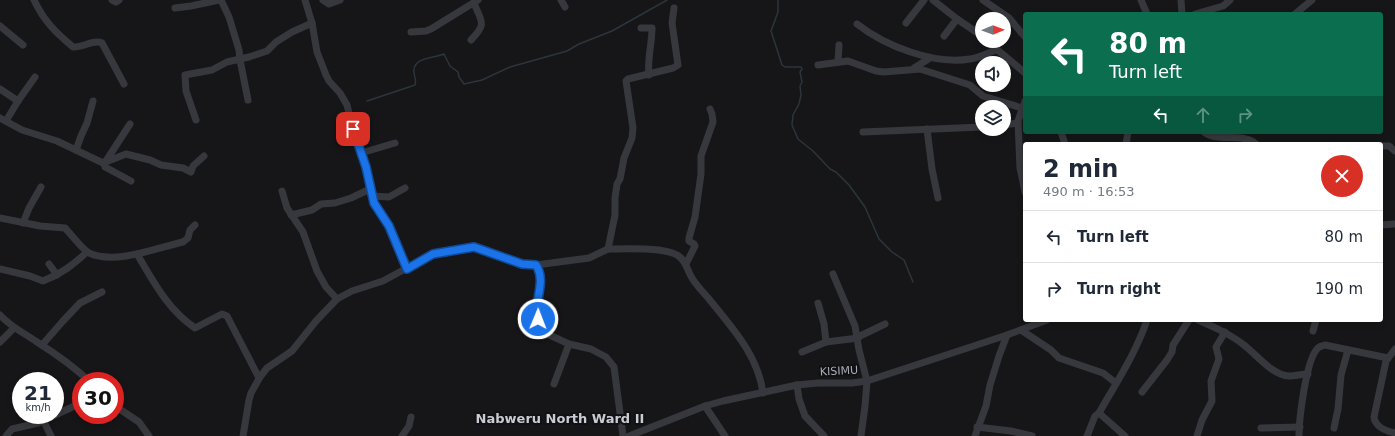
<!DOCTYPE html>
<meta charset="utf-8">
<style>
body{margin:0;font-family:"DejaVu Sans",sans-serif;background:#f6f6f7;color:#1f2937;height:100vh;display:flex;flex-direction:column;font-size:15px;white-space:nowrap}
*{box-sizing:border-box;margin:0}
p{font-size:13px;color:#747a83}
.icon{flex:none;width:22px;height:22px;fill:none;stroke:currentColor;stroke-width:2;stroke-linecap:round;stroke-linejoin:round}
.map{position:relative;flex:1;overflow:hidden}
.details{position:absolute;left:1023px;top:142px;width:360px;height:180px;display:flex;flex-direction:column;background:#fff;border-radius:4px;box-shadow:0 2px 6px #0003}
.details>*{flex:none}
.top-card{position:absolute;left:1023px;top:12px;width:360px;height:122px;border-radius:4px;box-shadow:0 2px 6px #0003;background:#0b6e4f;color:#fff;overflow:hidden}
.needle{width:26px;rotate:89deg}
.buttons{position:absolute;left:975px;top:12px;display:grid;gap:8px}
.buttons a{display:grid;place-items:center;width:36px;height:36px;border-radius:50%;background:#fff;box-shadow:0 2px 6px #0003;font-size:20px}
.speed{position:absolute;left:12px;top:372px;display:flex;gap:8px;font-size:20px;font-weight:700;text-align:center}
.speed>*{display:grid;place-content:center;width:52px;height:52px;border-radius:50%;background:#fff;box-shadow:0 2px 6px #0003;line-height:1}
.speed small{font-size:10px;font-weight:400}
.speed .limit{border:6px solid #d22;background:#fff;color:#111}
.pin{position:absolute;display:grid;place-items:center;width:34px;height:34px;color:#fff;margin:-17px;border-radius:8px;box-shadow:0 2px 6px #0006}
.me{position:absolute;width:44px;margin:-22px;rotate:1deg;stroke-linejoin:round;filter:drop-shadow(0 0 3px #0008)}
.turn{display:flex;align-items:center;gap:14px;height:84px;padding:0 20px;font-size:18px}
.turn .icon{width:52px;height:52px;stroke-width:2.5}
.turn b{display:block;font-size:28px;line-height:34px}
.lanes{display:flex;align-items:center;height:38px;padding:0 20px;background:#0003;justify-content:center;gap:20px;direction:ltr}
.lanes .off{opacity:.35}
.round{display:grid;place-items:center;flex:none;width:42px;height:42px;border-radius:21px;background:#f6f6f7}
.headline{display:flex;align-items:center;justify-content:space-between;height:68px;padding:0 20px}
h1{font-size:24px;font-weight:700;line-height:30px}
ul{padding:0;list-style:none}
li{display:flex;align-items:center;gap:12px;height:52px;padding:0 20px;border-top:1px solid #e0e1e3}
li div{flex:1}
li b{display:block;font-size:15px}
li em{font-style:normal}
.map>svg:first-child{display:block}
</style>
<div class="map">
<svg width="1395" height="436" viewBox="0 0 1395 436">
<rect width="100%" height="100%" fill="#161618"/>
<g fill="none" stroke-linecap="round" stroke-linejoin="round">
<g stroke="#2c353c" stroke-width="1.5">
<polyline points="778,0 778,12 771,31 782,65 785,67 801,67 802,69 800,72 802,82 800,86 801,95 799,104 793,115 792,125 798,139 813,151 830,169 836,172 849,185 865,207 879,239 892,252 904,260 913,282"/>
<path d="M367,101l48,-16c2,-6 -2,-10 -1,-16 2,-12 21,-11 30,-15l6,12 8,6 1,5 5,7 18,-4 28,-13 57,-16 12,-7 33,-13 55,-31"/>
</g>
<g stroke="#37383d" stroke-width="7">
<path d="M34,0c10,21 21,32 39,47 9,1 21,-8 29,-4l22,41"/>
<polyline points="112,0 116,2 119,0"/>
<polyline points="221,0 229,17 239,50 240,60 248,100"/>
<polyline points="305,0 312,23 317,52 326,75 329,81 340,93 347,105 353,129 366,167 374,203 389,226 407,269"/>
<polyline points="323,0 329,4 340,0"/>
<polyline points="561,0 565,7"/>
<polyline points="933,0 957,19 982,36"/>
<polyline points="983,0 1009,18 1025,37"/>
<polyline points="1141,0 1147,14"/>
<polyline points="1181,0 1182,14"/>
<polyline points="175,8 191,6 219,0"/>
<polyline points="1195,14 1223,6 1230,0"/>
<polyline points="1295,14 1312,0"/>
<polyline points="906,23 924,0"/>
<path d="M857,24c28,22 77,41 113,35 9,-1 17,-6 26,-9"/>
<polyline points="0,26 23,45"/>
<path d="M641,28h11c0,16 -5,31 -3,47"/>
<polyline points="411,32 426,31 431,29 478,0"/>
<polyline points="944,36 957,19"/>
<path d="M471,40c16,-17 11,-17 3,-37"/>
<polyline points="987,41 1025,73"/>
<polyline points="838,62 839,45"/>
<polyline points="818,65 848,61 876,71 884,72 920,69 970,85 983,96 1022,108"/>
<polyline points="914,68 930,58"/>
<polyline points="0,89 18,101 6,121"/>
<polyline points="18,101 35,77"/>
<polyline points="1025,101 1018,121 1020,168 1025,192"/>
<polyline points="0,118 22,130 57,141 103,163 126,154 150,160 161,165 183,168 191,172 193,166 204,156"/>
<polyline points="196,120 186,91 185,75 212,70 227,62 249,57 267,51 276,42 292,32 312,23"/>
<polyline points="1004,125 1018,123"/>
<polyline points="927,129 932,169 938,198"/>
<polyline points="863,132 982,127"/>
<polyline points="1061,132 1065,144"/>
<path d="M1204,132c14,11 38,0 52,12"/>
<polyline points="1126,144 1128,132"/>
<polyline points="1381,146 1389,146 1395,151"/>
<polyline points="76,150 81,136 87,123 93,101"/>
<polyline points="361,153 395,143"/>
<polyline points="106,161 130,124"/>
<polyline points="104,162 105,167 131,181"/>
<polyline points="282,191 287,208 303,232 317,271 326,287 337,299 352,291 383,281 433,254 474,247 522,265 536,265 589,258 608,249 615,215 615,198 617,184 620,179 624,158 632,138 633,128 626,81 628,79 673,68 678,65 672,23 674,8"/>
<polyline points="372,196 389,197 405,188"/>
<polyline points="291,215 312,210 321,204 335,203 351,198 370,189"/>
<path d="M0,218l40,8 25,2c6,6 17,21 24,25 26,12 67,-5 94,-11l5,-4 2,-8 5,-5"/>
<polyline points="23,223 29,208 41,187"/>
<polyline points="1381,225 1395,224"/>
<path d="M608,249c17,0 55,-2 69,6 9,5 10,15 15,23 4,7 11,14 17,21 23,29 49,56 54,94"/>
<path d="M137,254c16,27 31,56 58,74l27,-14 5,2 32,62"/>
<polyline points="49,264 57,275"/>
<polyline points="686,264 695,246 694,244 689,241 689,238 695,217 701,174 701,156 713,122 712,114 710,109"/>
<path d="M536,265c10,16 1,35 2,52 1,5 4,10 5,15l26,12 22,5 15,8 8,10 9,69"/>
<path d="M0,269l30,7 13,5c18,-7 30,-16 44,-29"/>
<polyline points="833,274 855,326 859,350 867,381 865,406 861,436"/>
<polyline points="818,303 824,324 826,342"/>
<path d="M0,315c11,12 24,18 37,27 19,12 36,24 52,39"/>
<path d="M1198,320c16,7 32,14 46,25 13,10 28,30 45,31 6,0 13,-2 19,-2"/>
<polyline points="1021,330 1051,350 1059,358 1103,373 1116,383"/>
<polyline points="1313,331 1316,320"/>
<polyline points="0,342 14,328"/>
<polyline points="42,345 63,321 80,303 102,292"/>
<path d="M1395,349l-9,12 -12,56c1,10 12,14 21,16"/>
<polyline points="802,352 826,342 858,338 860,336 885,324"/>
<polyline points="554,384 569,344"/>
<polyline points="797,385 799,399 805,416 824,436"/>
<polyline points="1142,392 1167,360 1172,352 1173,345 1189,320"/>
<polyline points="115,406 139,422 149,436"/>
<polyline points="705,406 725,436"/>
<polyline points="44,420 45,424 51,436"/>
<polyline points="977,427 1011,431 1032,436"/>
<polyline points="1261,428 1300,427"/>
<polyline points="1334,428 1338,409 1341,375 1348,350"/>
<polyline points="6,436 12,429 38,423 81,403"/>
<polyline points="243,436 249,400 251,393 260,377 267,368 292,351 316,321 337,299"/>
<polyline points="402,436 409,426 411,417"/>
<polyline points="629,436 705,406 723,401 797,385 818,383 852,383 867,381 1007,335 1047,320"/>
<polyline points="975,436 986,406 990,385 999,356 1007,335"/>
<polyline points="1087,436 1095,416 1099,413"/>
<path d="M1125,436l-26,-23c17,-30 37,-60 48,-93"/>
<polyline points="1197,436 1202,420 1212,401 1211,381 1219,359 1216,347 1225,332"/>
<path d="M1299,436c0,-17 7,-75 18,-87 2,-3 5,-3 8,-4l63,13"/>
</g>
</g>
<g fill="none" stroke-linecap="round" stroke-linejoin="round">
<defs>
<path id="route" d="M353,129l13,38 8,36 15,23 18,43 26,-15 41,-7 48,17 14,1c7,11 4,22 2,34 0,7 0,13 0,20"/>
</defs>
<use href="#route" stroke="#114b97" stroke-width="10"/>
<use href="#route" stroke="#1a73e8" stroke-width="7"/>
</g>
<g text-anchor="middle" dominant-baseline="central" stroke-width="4" stroke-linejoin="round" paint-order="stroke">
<g font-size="11" fill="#a8adb8" stroke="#111113">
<text transform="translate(839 371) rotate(-3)">KISIMU</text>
</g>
<g font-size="13" font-weight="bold" fill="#c9ccd4" stroke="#111113">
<text x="560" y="418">Nabweru North Ward II</text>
</g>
</g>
</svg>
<div class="buttons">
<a><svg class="needle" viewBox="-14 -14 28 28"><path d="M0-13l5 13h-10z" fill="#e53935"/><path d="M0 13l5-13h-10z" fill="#747a83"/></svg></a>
<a><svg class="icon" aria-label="sound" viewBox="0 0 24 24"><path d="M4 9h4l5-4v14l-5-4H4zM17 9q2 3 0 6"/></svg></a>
<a><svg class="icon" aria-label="layers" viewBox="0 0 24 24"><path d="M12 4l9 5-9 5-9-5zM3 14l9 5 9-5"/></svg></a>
</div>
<div class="speed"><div>21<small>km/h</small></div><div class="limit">30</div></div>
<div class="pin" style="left:353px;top:129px;background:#d93025"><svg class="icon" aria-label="arrive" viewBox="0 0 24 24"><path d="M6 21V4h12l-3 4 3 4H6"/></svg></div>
<svg class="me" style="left:538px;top:319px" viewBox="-20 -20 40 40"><circle r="17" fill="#1a73e8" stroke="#fff" stroke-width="3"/><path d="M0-11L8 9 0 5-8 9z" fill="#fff"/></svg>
<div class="top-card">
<div class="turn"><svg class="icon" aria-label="left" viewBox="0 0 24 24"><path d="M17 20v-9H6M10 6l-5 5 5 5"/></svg><div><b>80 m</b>Turn left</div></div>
<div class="lanes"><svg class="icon" aria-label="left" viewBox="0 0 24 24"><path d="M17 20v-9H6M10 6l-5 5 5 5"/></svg><svg class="icon off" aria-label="ahead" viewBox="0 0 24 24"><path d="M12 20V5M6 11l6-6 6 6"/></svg><svg class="icon off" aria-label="right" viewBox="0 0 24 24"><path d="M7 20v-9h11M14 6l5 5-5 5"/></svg></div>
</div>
<section class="details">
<div class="headline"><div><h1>2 min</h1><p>490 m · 16:53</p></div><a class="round" style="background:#d93025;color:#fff"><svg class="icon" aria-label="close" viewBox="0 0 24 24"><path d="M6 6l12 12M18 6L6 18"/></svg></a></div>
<ul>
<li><svg class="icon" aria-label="left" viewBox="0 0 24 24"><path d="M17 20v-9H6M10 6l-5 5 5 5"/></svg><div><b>Turn left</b></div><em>80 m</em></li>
<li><svg class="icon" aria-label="right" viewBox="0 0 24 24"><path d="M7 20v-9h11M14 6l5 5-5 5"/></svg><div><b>Turn right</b></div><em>190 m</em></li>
</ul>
</section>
</div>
